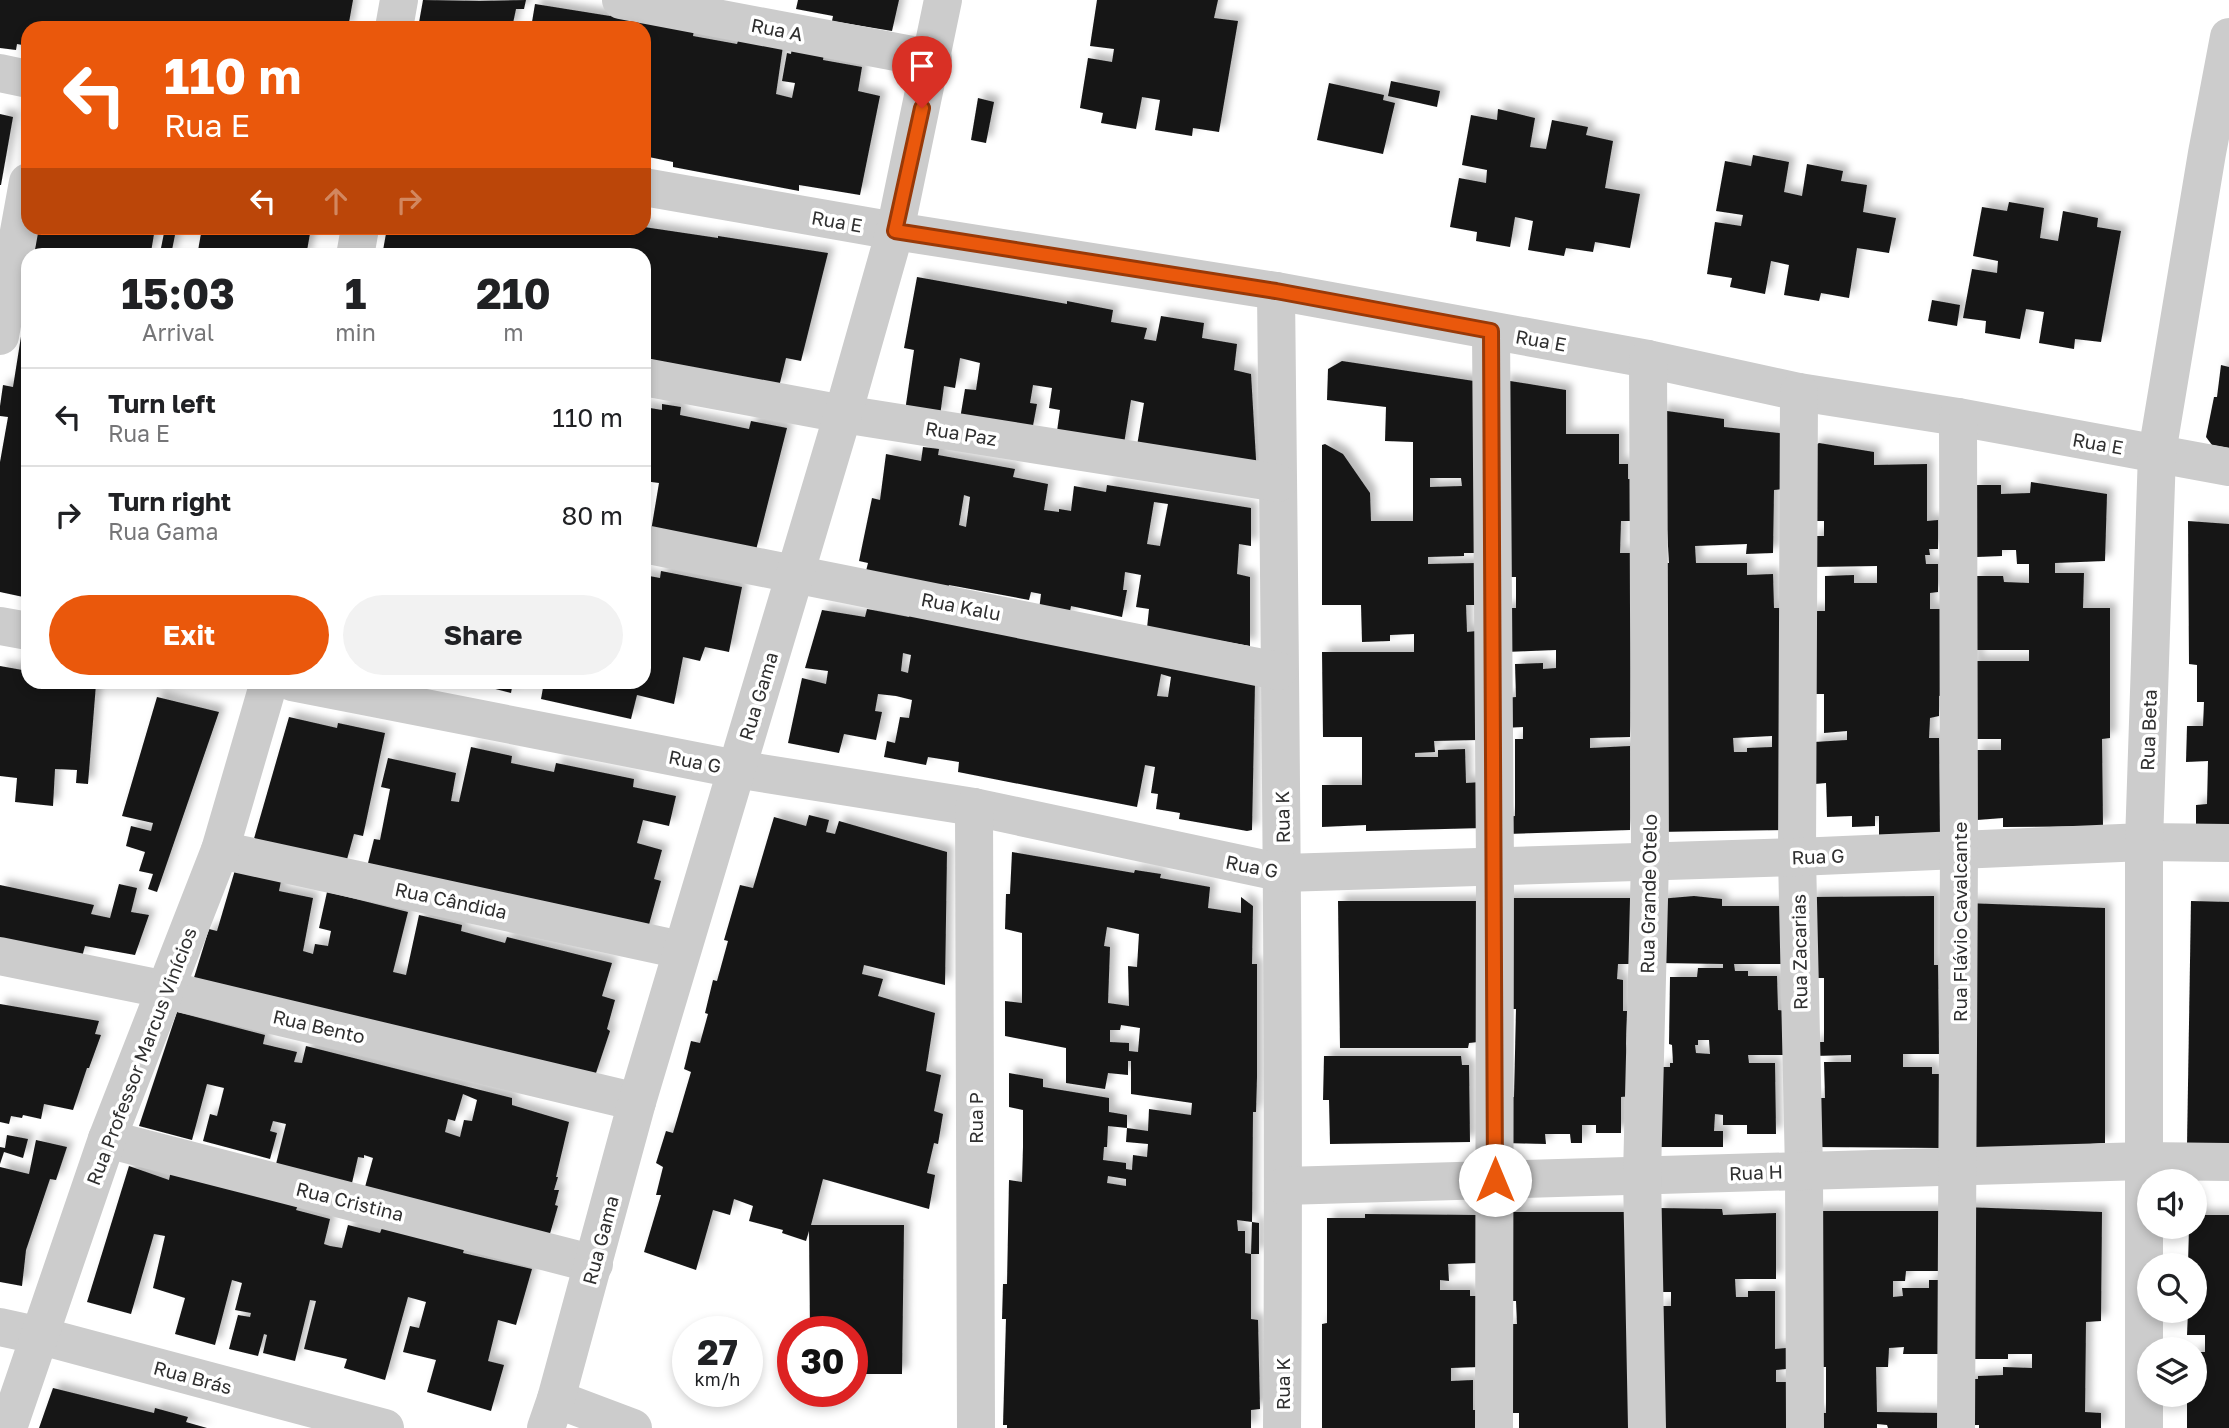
<!DOCTYPE html>
<meta charset="utf-8">
<style>
body{margin:0;font-family:"Golos Text",sans-serif;background:#f2f2f2;color:#202124;height:100vh;display:flex;flex-direction:column;font-size:26px;white-space:nowrap}
*{box-sizing:border-box;margin:0}
p{font-size:23px;color:#757577}
.icon{flex:none;width:38px;height:38px;fill:none;stroke:currentColor;stroke-width:2;stroke-linecap:round;stroke-linejoin:round}
.map{position:relative;flex:1;overflow:hidden}
.drawer{position:absolute;left:21px;top:248px;width:630px;height:441px;display:flex;flex-direction:column;background:#fff;border-radius:21px;box-shadow:0 4px 10px #0003}
.drawer>*{flex:none}
.banner{position:absolute;left:21px;top:21px;width:630px;height:214px;border-radius:21px;box-shadow:0 4px 10px #0003;background:#ea580c;color:#fff;overflow:hidden}
.tools{position:absolute;left:2137px;top:1169px;display:grid;gap:14px}
.tools a{display:grid;place-items:center;width:70px;height:70px;border-radius:50%;background:#fff;box-shadow:0 4px 10px #0003;font-size:35px}
.speed{position:absolute;left:672px;top:1316px;display:flex;gap:14px;font-size:35px;font-weight:700;text-align:center}
.speed>*{display:grid;place-content:center;width:91px;height:91px;border-radius:50%;background:#fff;box-shadow:0 4px 10px #0003;line-height:1}
.speed small{font-size:18px;font-weight:400}
.speed .limit{border:10px solid #d22;background:#fff;color:#111}
.pin{position:absolute;display:grid;place-items:center;width:60px;height:60px;color:#fff;margin:-72px -30px;border-radius:50% 50% 50% 0;rotate:-45deg;box-shadow:0 0 7px #0007}
.pin .icon{rotate:45deg}
.me{position:absolute;width:77px;margin:-38px;rotate:0deg;stroke-linejoin:round;filter:drop-shadow(0 0 5px #0008)}
.turn{display:flex;align-items:center;gap:24px;height:147px;padding:0 28px;font-size:32px}
.turn .icon{width:91px;height:91px;stroke-width:2.5}
.turn b{display:block;font-size:49px;line-height:60px}
.lanes{display:flex;align-items:center;height:66px;padding:0 28px;background:#0003;justify-content:center;gap:35px;direction:ltr}
.lanes .off{opacity:.35}
.eta{display:flex;justify-content:space-evenly;align-items:center;height:119px;text-align:center}
.eta b{font-size:42px;font-weight:700;line-height:49px}
.cta{display:flex;gap:14px;margin-top:auto;padding:14px 28px}
.cta a{flex:1;height:80px;border-radius:42px;background:#ea580c;color:#fff;font-size:28px;font-weight:700;line-height:80px;text-align:center}
.cta a+a{background:#f2f2f2;color:#202124}
ul{padding:0;list-style:none}
li{display:flex;align-items:center;gap:21px;height:98px;padding:0 28px;border-top:2px solid #e0e0e0}
li div{flex:1}
li b{display:block;font-size:26px}
li em{font-style:normal}
.map>svg:first-child{display:block}
</style>
<div class="map">
<svg width="2229" height="1428" viewBox="0 0 2229 1428">
<defs>
<filter id="shadow"><feDropShadow dx="6" dy="-6" stdDeviation="3.5" flood-color="#0004"/></filter>
</defs>
<rect width="100%" height="100%" fill="#fff"/>
<g fill="#161616" fill-rule="evenodd" filter="url(#shadow)">
<polygon points="0,0 353,0 348,28 28,28 28,46 17,44 16,50 0,48"/>
<polygon points="423,0 480,1 526,0 524,9 516,9 512,28 418,28"/>
<polygon points="798,0 899,0 892,31 832,21 833,16 796,9"/>
<polygon points="1097,0 1218,0 1214,18 1238,21 1219,132 1193,128 1192,136 1155,130 1160,100 1142,97 1136,129 1101,123 1103,113 1080,108 1088,58 1112,62 1114,49 1090,46"/>
<polygon points="535,4 610,16 611,10 695,25 693,36 737,44 739,38 783,46 776,94 792,98 795,83 782,81 787,53 791,54 792,47 824,53 823,60 862,67 858,91 880,96 860,195 799,185 799,191 673,167 673,162 644,156 644,28 531,28"/>
<polygon points="1391,81 1440,91 1437,107 1388,96"/>
<polygon points="1329,83 1384,95 1383,100 1395,103 1383,154 1317,140"/>
<polygon points="978,98 994,102 986,143 971,140"/>
<polygon points="1498,109 1535,118 1530,147 1546,149 1552,120 1588,127 1586,135 1613,141 1605,188 1640,194 1630,248 1595,242 1593,252 1566,248 1564,256 1528,250 1533,221 1515,217 1510,247 1476,241 1477,232 1450,227 1459,178 1486,183 1487,170 1462,165 1471,115 1497,120"/>
<polygon points="0,114 13,117 1,185 0,185"/>
<polygon points="1753,155 1789,162 1784,192 1802,196 1807,164 1843,171 1841,181 1867,185 1863,212 1896,218 1889,253 1857,248 1849,298 1821,293 1819,301 1784,295 1789,265 1771,261 1765,294 1730,287 1732,278 1707,274 1715,222 1741,226 1743,215 1716,211 1725,161 1751,166"/>
<polygon points="2009,202 2044,208 2040,238 2058,241 2063,211 2098,218 2097,227 2121,231 2101,342 2075,339 2074,349 2039,343 2044,312 2026,309 2020,339 1985,333 1986,321 1963,318 1972,269 1997,273 1998,261 1973,256 1982,207 2007,211"/>
<polygon points="644,227 718,238 718,236 828,253 801,361 786,358 779,387 644,368 644,256 382,256 387,228"/>
<polygon points="37,228 155,228 151,252 148,251 148,256 34,256"/>
<polygon points="165,228 185,228 185,235 175,235 171,255 160,253"/>
<polygon points="202,228 311,228 306,256 197,256"/>
<path d="M917,277l150,27v-3l46,9 -2,12 36,6 -3,11 12,2 5,-25 43,7 -2,15 35,6 -3,26 17,4 6,102 -201,-38 4,-28 -11,-2 3,-20 -19,-3 -3,18 7,1 -5,27 -127,-20 9,-61 -10,-2zM960,358l20,5 -4,27 -11,-1 -5,30 -20,-3 4,-30 11,2zM1131,400l13,3 -8,49 -13,-2z"/>
<polygon points="22,293 28,294 28,598 0,592 0,462 8,417 0,416 0,406 3,385 13,387 23,324 17,323"/>
<polygon points="1932,300 1960,305 1957,326 1928,321"/>
<path d="M1342,361l132,20 2,172h-12v3l-36,1v7l48,-1v42h-10l1,27 10,-1v109l-43,1 1,11 -20,1v4h23v-7l27,-1 1,34 16,-1 2,46 -118,3v-6l-44,2v-42h40v-48h-39l-1,-85h92v-18l-24,1v6l-28,1 -1,-37h-39v-160l3,-1 18,10 27,39 1,28h42v-79l-28,-1 1,-34 -59,-7 1,-31zM1430,478h31l1,8 -32,1z"/>
<polygon points="2221,365 2229,367 2229,448 2212,445 2206,437 2214,397 2217,397"/>
<polygon points="1504,380 1566,390 1566,434 1619,434 1619,464 1628,464 1628,479 1633,479 1632,521 1621,521 1620,553 1632,553 1630,737 1590,738 1590,748 1630,746 1630,830 1505,834 1505,817 1515,816 1515,739 1523,739 1523,727 1504,728 1504,698 1516,697 1515,664 1543,663 1543,669 1556,668 1556,650 1504,652 1503,608 1516,608 1516,577 1503,577"/>
<polygon points="662,404 681,407 680,415 749,429 751,421 787,428 756,550 650,537 659,483 644,481 644,407 662,410"/>
<path d="M1660,410l64,9v8l64,7 -5,55 -9,1 -1,63 -27,1 1,-10 -52,2 1,17h51v12l26,-1 1,34h13l2,222 -135,2 12,-269h3zM1772,736v11l-25,1v4h-13l-1,-14z"/>
<polygon points="1819,443 1874,452 1874,465 1927,464 1927,521 1938,520 1938,549 1929,549 1930,555 1925,555 1926,564 1938,564 1938,592 1930,593 1930,609 1943,609 1944,695 1939,696 1939,716 1930,718 1929,738 1939,738 1940,834 1879,835 1879,816 1875,816 1875,826 1852,827 1852,816 1827,817 1826,783 1815,784 1814,742 1847,740 1847,731 1824,733 1824,694 1810,694 1808,611 1825,611 1825,576 1854,575 1854,583 1877,583 1877,566 1814,567 1813,536 1824,536 1824,521 1813,521 1813,447"/>
<path d="M923,447l16,2 -1,6 77,14 -2,8 35,7 -4,26 15,2v-3l12,2 3,-25 32,6 1,-7 144,23v38l-12,-2 -2,30 13,3v69l-103,-18 2,-19 -13,-2 5,-32 -16,-3 -2,18h4l-5,27 -51,-11 -2,11 -30,-7 2,-16 -10,-2 -2,8 -80,-15 -2,9 -81,-23 2,-8 -9,-2 13,-63 8,2 6,-46 35,7zM964,495l6,2 -4,30 -7,-2zM1154,502l14,2 -8,42 -13,-2z"/>
<path d="M2031,482l76,12 -2,67 -50,2v10h29l-1,35h27v130l-8,1 1,87 -100,1v-9l-26,2 -1,-70h25v-11h-35l9,-163h28l1,6 25,1v-19h-12l-1,-14h-14v6l-25,1 -3,-72h27v9l29,-1zM1977,650h52v11h-52z"/>
<polygon points="2188,521 2229,524 2229,824 2196,824 2196,805 2207,804 2208,761 2186,762 2187,726 2203,726 2204,702 2197,702 2197,665 2189,664"/>
<polygon points="661,571 742,587 729,652 705,647 700,661 683,657 674,704 637,695 631,719 541,699 544,682 592,682 592,686 602,688 603,682 644,682 644,575 660,578"/>
<path d="M867,609l42,8 1,-2 345,68 -3,147 -5,1 -68,-12 1,-6 -24,-4 2,-15 -7,-1 4,-26 -10,-2 -8,42 -179,-35 1,-10 -31,-5 -2,8 -42,-8 3,-16 8,2 5,-26 9,1 3,-18 -16,-4 -18,-2 -3,17 7,1 -6,28 -32,-6 -5,19 -51,-10 14,-65 24,6 2,-13 -23,-3 17,-58 43,7zM903,653l8,2 -3,18 -7,-2zM1161,674l10,3 -3,20 -11,-1z"/>
<polygon points="0,666 28,671 28,682 96,684 88,784 76,783 77,770 55,769 53,806 15,802 17,778 0,776"/>
<polygon points="468,682 513,682 511,693"/>
<polygon points="157,697 219,712 157,892 148,889 153,874 139,871 145,852 126,846 131,826 151,831 153,823 122,816"/>
<polygon points="289,717 337,728 338,723 385,733 363,836 354,834 346,863 253,842"/>
<polygon points="471,747 512,756 511,763 554,772 556,763 634,779 633,787 676,796 669,826 643,820 637,843 662,850 654,879 661,881 645,939 367,867 374,839 380,840 390,789 381,787 388,758 456,773 451,801 459,802"/>
<polygon points="809,815 829,820 826,832 835,834 839,821 947,852 945,985 864,965 862,974 883,979 878,996 935,1013 926,1071 941,1075 934,1111 943,1114 938,1144 934,1143 927,1173 935,1175 929,1209 823,1179 811,1225 904,1225 902,1374 852,1374 852,1332 810,1332 809,1231 806,1241 782,1233 783,1230 749,1221 753,1206 734,1199 730,1215 713,1210 696,1270 644,1252 661,1195 656,1195 663,1167 656,1163 666,1131 673,1133 691,1072 684,1069 691,1041 700,1043 708,1014 705,1013 713,980 717,981 728,941 724,940 740,885 753,888 774,817 806,826"/>
<path d="M1012,852l122,21 1,-3 26,4 -1,4 50,9 -2,21 33,5v-16l12,9 -1,58h5v113l-1,35h-3l-1,110 7,1v31h-8l1,-32 -15,-2 1,11h7v22l6,1v65l7,1 2,89 -9,1v18h-244v-3h-4l3,-106h-4l1,-35h4l2,-104 13,2 1,-35v-37l-14,-3v-34l34,6v8l66,11v14l18,3v13l-19,-2 -1,21h-3l-1,13 23,3v6l6,1 1,-15 14,2 1,-13 -22,-2 1,-14 21,3 1,-22 42,6 1,-12 -61,-9v-33h-3v14l-20,-2 -3,16 -39,-6v-35l-61,-12v-35l17,2v-70l-17,-4 1,-35h4zM1107,927l32,7 -2,33 -9,-1 1,40 -21,-3 2,-56 -6,-1zM1121,1025l19,3 -2,24 -9,-1v-8l-19,-1v-12h10zM1108,1176l18,3v7l-19,-3z"/>
<polygon points="235,870 281,881 279,891 313,898 303,951 313,954 315,944 328,946 331,931 319,928 327,892 408,912 393,972 406,975 419,915 462,925 461,931 505,943 507,937 612,963 602,996 615,1000 607,1029 610,1031 594,1079 192,984 209,929 217,931"/>
<polygon points="119,884 137,888 131,912 149,915 135,955 85,946 82,957 0,940 0,885 94,905 91,914 110,918"/>
<path d="M1694,896l28,3v7h64v58h-52l1,7h13v5h29l1,34 8,1 4,44h-42l1,8h26l1,71h-29v-9h-24v-10l-8,-1 -1,17h9v16h-72l8,-80h11v-4h3l-1,-18 -3,-1 1,-67h27l1,-9h25v-4l-64,-1v-64zM1698,1040h11l1,14 -14,-1 -1,-8h3z"/>
<polygon points="1934,896 1934,965 1938,965 1939,1054 1903,1054 1903,1067 1932,1067 1932,1074 1940,1074 1941,1148 1816,1147 1816,1098 1825,1098 1824,1062 1851,1062 1851,1055 1814,1056 1814,1042 1824,1042 1824,978 1807,978 1810,897"/>
<polygon points="1502,898 1634,898 1633,964 1618,964 1617,979 1623,980 1623,1011 1627,1011 1626,1044 1632,1096 1621,1097 1621,1133 1596,1133 1596,1125 1582,1125 1582,1143 1571,1143 1570,1134 1545,1134 1546,1144 1504,1143 1504,1097 1514,1097 1516,1009 1504,1009"/>
<polygon points="1338,901 1478,901 1478,1042 1469,1043 1468,1048 1340,1048"/>
<polygon points="2191,901 2229,902 2229,1146 2187,1146"/>
<polygon points="1965,903 2105,908 2105,1143 1961,1153"/>
<polygon points="0,1004 99,1021 95,1034 101,1035 89,1068 87,1068 73,1110 44,1104 41,1119 23,1115 22,1118 11,1116 9,1124 0,1122"/>
<path d="M177,1012l88,23 -2,9 34,8 -3,10 8,1 4,-17 206,52v7l57,17 -13,55h2l-4,13h5l-4,15 3,1 -9,31 -184,-50 8,-29 -9,-3v3l-6,-1 -6,26 -76,-19 10,-40 -13,-3 -3,10 7,2 -7,26 -67,-18 7,-27 7,2 7,-28 -17,-4 -15,56 -53,-14zM463,1094l14,6 -5,21 -8,-1 -4,17 -15,-5 3,-13 7,2z"/>
<polygon points="1324,1056 1461,1056 1462,1065 1469,1065 1470,1142 1330,1144 1329,1100 1323,1100"/>
<polygon points="7,1135 28,1139 23,1158 4,1152 0,1164 0,1147 5,1148"/>
<polygon points="36,1140 67,1147 56,1180 50,1179 26,1250 22,1286 0,1282 0,1167 29,1174"/>
<polygon points="129,1166 169,1180 171,1170 298,1205 296,1210 330,1219 324,1244 330,1246 342,1248 348,1225 380,1233 382,1228 465,1246 463,1253 532,1269 516,1325 498,1320 488,1361 504,1365 491,1411 427,1392 436,1360 403,1352 410,1326 419,1328 426,1302 408,1297 385,1380 344,1368 347,1359 304,1349 316,1301 310,1300 295,1361 263,1353 267,1335 264,1334 258,1356 229,1349 238,1315 250,1317 251,1313 235,1310 242,1283 232,1280 215,1345 175,1334 185,1298 153,1288 165,1236 154,1234 131,1314 87,1302"/>
<polygon points="1963,1207 2102,1212 2101,1321 2086,1322 2085,1412 2101,1413 2101,1428 1979,1428 1979,1425 1966,1425 1965,1379 1978,1379 1978,1376 2003,1375 2003,1367 2032,1368 2032,1354 2008,1354 2008,1359 1965,1359"/>
<polygon points="1658,1208 1722,1209 1723,1215 1776,1213 1776,1279 1735,1279 1736,1297 1748,1297 1748,1291 1775,1291 1775,1349 1786,1348 1786,1369 1776,1370 1776,1382 1787,1382 1791,1428 1661,1428 1659,1306 1671,1306 1671,1292 1659,1292"/>
<polygon points="1813,1211 1941,1211 1941,1271 1906,1271 1905,1281 1893,1281 1893,1297 1903,1296 1902,1288 1929,1288 1929,1280 1941,1280 1942,1354 1903,1354 1904,1347 1889,1348 1888,1367 1876,1367 1877,1412 1941,1413 1947,1428 1888,1428 1887,1425 1877,1424 1877,1428 1814,1428 1814,1413 1826,1413 1826,1367 1813,1367"/>
<polygon points="1504,1212 1632,1212 1630,1428 1519,1428 1519,1413 1503,1413 1509,1324 1517,1324 1516,1301 1505,1301"/>
<polygon points="1365,1214 1477,1215 1478,1263 1448,1264 1449,1281 1440,1280 1440,1290 1470,1290 1470,1296 1478,1296 1479,1367 1451,1368 1451,1381 1473,1380 1473,1410 1479,1410 1479,1428 1322,1428 1322,1324 1327,1323 1327,1218 1365,1218"/>
<polygon points="2194,1215 2229,1215 2229,1428 2187,1428 2187,1395 2194,1395 2194,1352 2205,1352 2205,1335 2187,1335 2188,1311 2196,1310 2194,1265 2188,1265 2189,1227 2194,1227"/>
<polygon points="53,1388 154,1413 155,1408 188,1417 186,1422 207,1428 39,1428"/>
</g>
<g fill="none" stroke-linecap="round" stroke-linejoin="round">
<g stroke="#ccc" stroke-width="38">
<polyline points="621,0 933,59"/>
<polyline points="394,28 399,0"/>
<polyline points="0,73 28,79"/>
<polyline points="644,187 895,231 1276,291 1648,359 1799,392 1958,417 2229,467"/>
<polyline points="355,256 360,228"/>
<path d="M1276,291c4,379 9,758 6,1137"/>
<polyline points="1491,331 1495,866 1494,1428"/>
<polyline points="0,336 28,182"/>
<polyline points="644,377 843,414 1278,483"/>
<polyline points="1799,392 1797,857 1804,1170 1805,1428"/>
<polyline points="644,544 1278,671"/>
<polyline points="0,626 28,631"/>
<polyline points="292,682 736,769 974,807 1283,873 1797,857 2144,842 2229,843"/>
<polyline points="974,807 976,1428"/>
<polyline points="220,850 681,950"/>
<polyline points="0,956 167,990 637,1102"/>
<polyline points="107,1139 594,1264"/>
<polyline points="1284,1186 2144,1161 2229,1162"/>
<polyline points="0,1327 41,1336 385,1428"/>
<polyline points="556,1399 633,1428"/>
<polyline points="8,1428 107,1139 220,850 269,682"/>
<polyline points="546,1428 556,1399 637,1102 843,414 895,231 943,0"/>
<polyline points="1647,1428 1642,1175 1650,860 1648,359"/>
<polyline points="1956,1428 1959,849 1958,417"/>
<polyline points="2144,1428 2144,842 2157,453 2207,153 2229,37"/>
</g>
</g>
<g fill="none" stroke-linecap="round" stroke-linejoin="round">
<defs>
<polyline id="route" points="922,108 895,231 1276,291 1491,331 1495,1180"/>
</defs>
<use href="#route" stroke="#983908" stroke-width="18"/>
<use href="#route" stroke="#ea580c" stroke-width="12"/>
</g>
<g text-anchor="middle" dominant-baseline="central" stroke-width="7" stroke-linejoin="round" paint-order="stroke">
<g font-size="19" fill="#2f2f2f" stroke="#fff">
<text transform="translate(777 29) rotate(11)">Rua A</text>
<text transform="translate(837 221) rotate(10)">Rua E</text>
<text transform="translate(1541 340) rotate(10)">Rua E</text>
<text transform="translate(961 433) rotate(9)">Rua Paz</text>
<text transform="translate(2098 443) rotate(10)">Rua E</text>
<text transform="translate(961 606) rotate(11)">Rua Kalu</text>
<text transform="translate(758 696) rotate(-73)">Rua Gama</text>
<text transform="translate(2148 730) rotate(-88)">Rua Beta</text>
<text transform="translate(695 761) rotate(11)">Rua G</text>
<text transform="translate(1282 817) rotate(-91)">Rua K</text>
<text transform="translate(1818 856) rotate(-2)">Rua G</text>
<text transform="translate(1252 866) rotate(11)">Rua G</text>
<text transform="translate(1648 894) rotate(-89)">Rua Grande Otelo</text>
<text transform="translate(451 900) rotate(12)">Rua Cândida</text>
<text transform="translate(1959 922) rotate(-90)">Rua Flávio Cavalcante</text>
<text transform="translate(1799 952) rotate(-91)">Rua Zacarias</text>
<text transform="translate(319 1026) rotate(13)">Rua Bento</text>
<text transform="translate(141 1056) rotate(-69)">Rua Professor Marcus Vinícios</text>
<text transform="translate(975 1118) rotate(-90)">Rua P</text>
<text transform="translate(1756 1172) rotate(-2)">Rua H</text>
<text transform="translate(350 1201) rotate(14)">Rua Cristina</text>
<text transform="translate(600 1240) rotate(-75)">Rua Gama</text>
<text transform="translate(193 1377) rotate(15)">Rua Brás</text>
<text transform="translate(1282 1384) rotate(-90)">Rua K</text>
</g>
</g>
</svg>
<div class="tools">
<a><svg class="icon" aria-label="sound" viewBox="0 0 24 24"><path d="M4 9h4l5-4v14l-5-4H4zM17 9q2 3 0 6"/></svg></a>
<a><svg class="icon" aria-label="search" viewBox="0 0 24 24"><circle cx="10" cy="10" r="6"/><path d="M15 15l6 6"/></svg></a>
<a><svg class="icon" aria-label="layers" viewBox="0 0 24 24"><path d="M12 4l9 5-9 5-9-5zM3 14l9 5 9-5"/></svg></a>
</div>
<div class="speed"><div>27<small>km/h</small></div><div class="limit">30</div></div>
<div class="pin" style="left:922px;top:108px;background:#d93025"><svg class="icon" aria-label="arrive" viewBox="0 0 24 24"><path d="M6 21V4h12l-3 4 3 4H6"/></svg></div>
<svg class="me" style="left:1495px;top:1180px" viewBox="-20 -20 40 40"><circle r="19" fill="#fff"/><path d="M0-13L10 11 0 6-10 11z" fill="#ea580c"/></svg>
<div class="banner">
<div class="turn"><svg class="icon" aria-label="left" viewBox="0 0 24 24"><path d="M17 20v-9H6M10 6l-5 5 5 5"/></svg><div><b>110 m</b>Rua E</div></div>
<div class="lanes"><svg class="icon" aria-label="left" viewBox="0 0 24 24"><path d="M17 20v-9H6M10 6l-5 5 5 5"/></svg><svg class="icon off" aria-label="ahead" viewBox="0 0 24 24"><path d="M12 20V5M6 11l6-6 6 6"/></svg><svg class="icon off" aria-label="right" viewBox="0 0 24 24"><path d="M7 20v-9h11M14 6l5 5-5 5"/></svg></div>
</div>
<section class="drawer">
<div class="eta">
<div><b>15:03</b><p>Arrival</p></div>
<div><b>1</b><p>min</p></div>
<div><b>210</b><p>m</p></div>
</div>
<ul>
<li><svg class="icon" aria-label="left" viewBox="0 0 24 24"><path d="M17 20v-9H6M10 6l-5 5 5 5"/></svg><div><b>Turn left</b><p>Rua E</p></div><em>110 m</em></li>
<li><svg class="icon" aria-label="right" viewBox="0 0 24 24"><path d="M7 20v-9h11M14 6l5 5-5 5"/></svg><div><b>Turn right</b><p>Rua Gama</p></div><em>80 m</em></li>
</ul>
<div class="cta"><a>Exit</a><a>Share</a></div>
</section>
</div>
